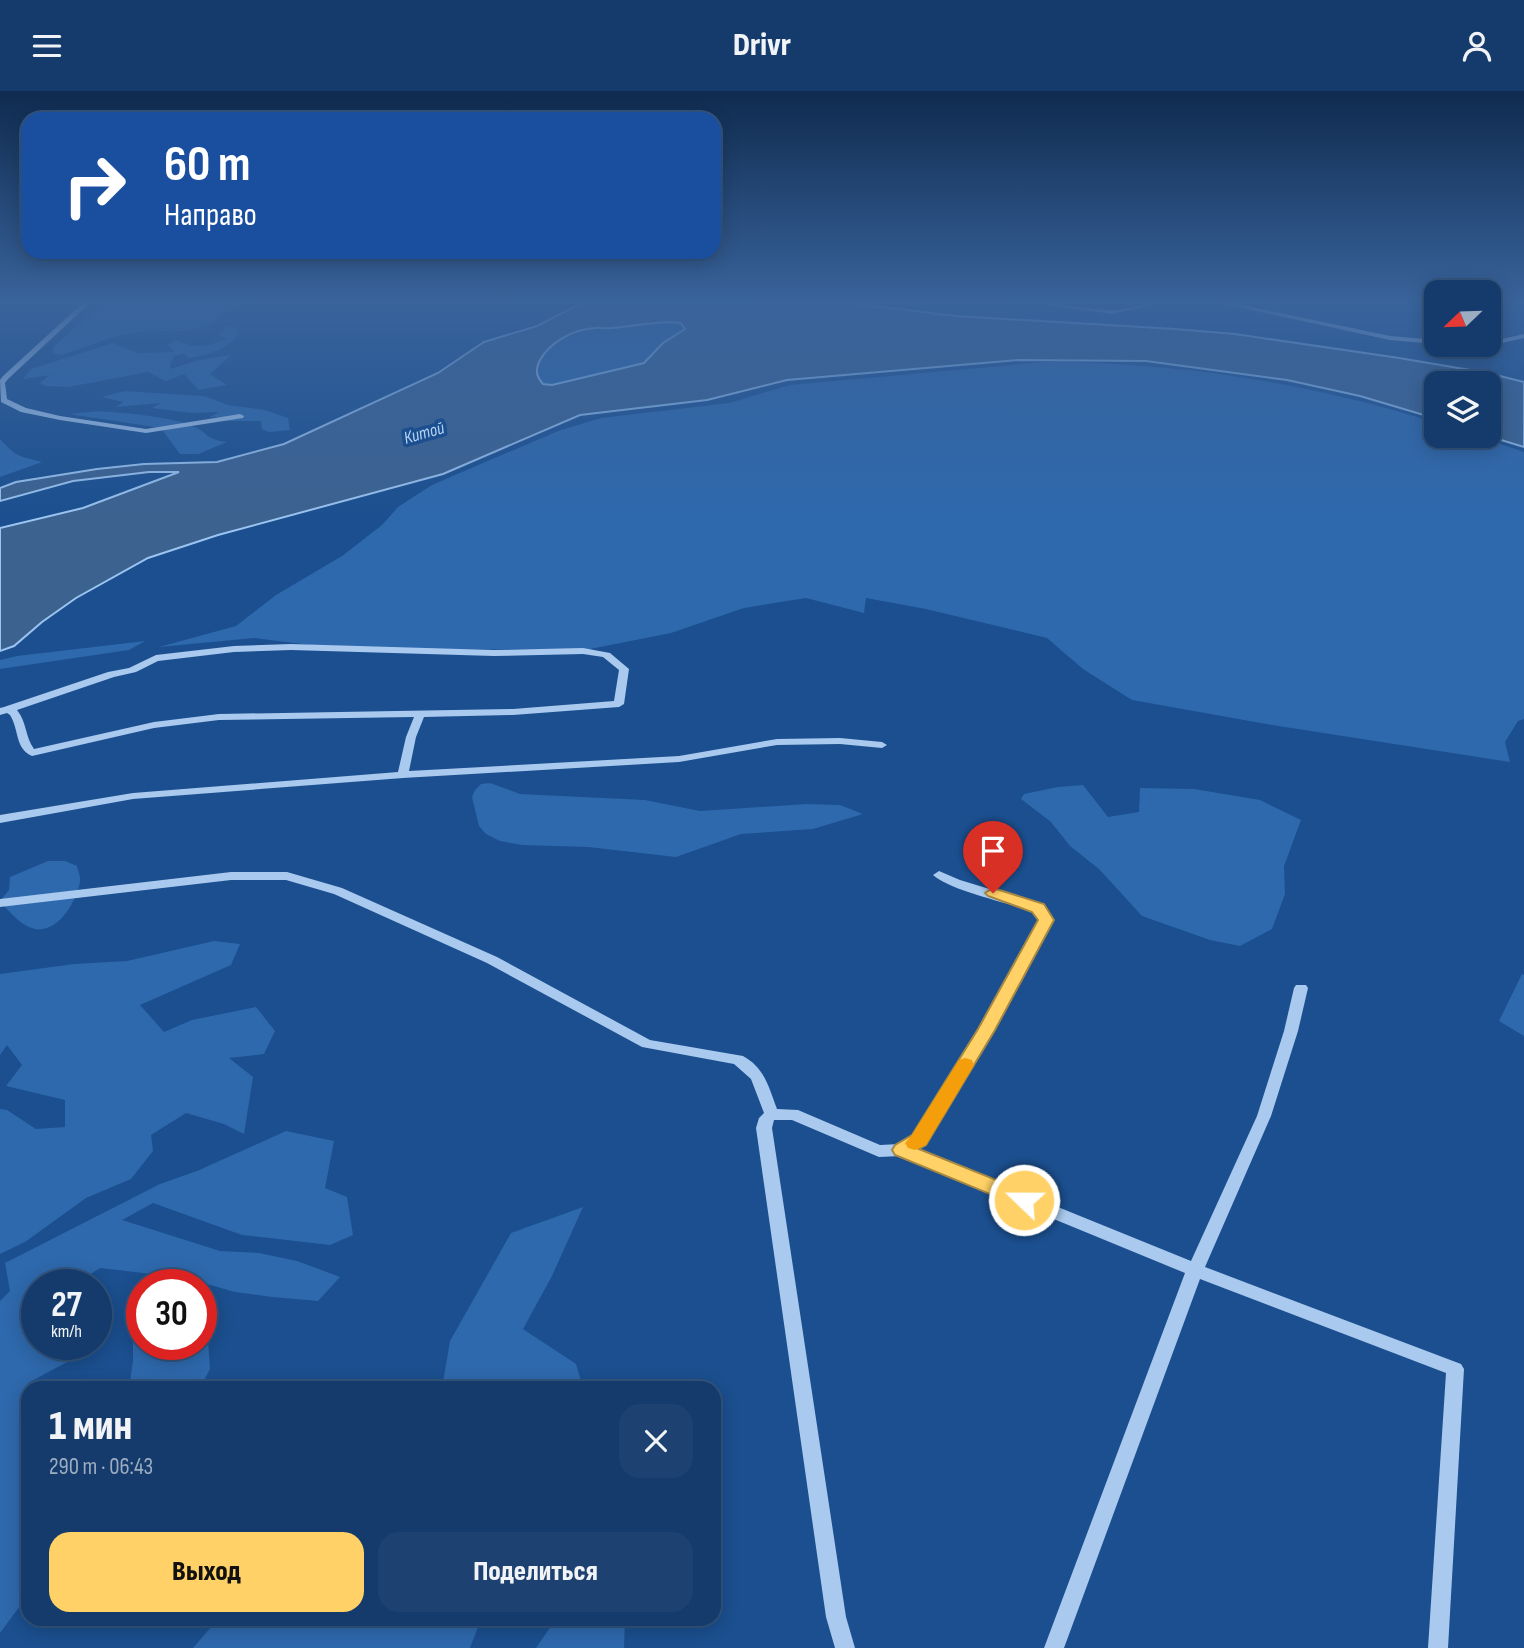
<!DOCTYPE html>
<html lang="ru">
<meta charset="utf-8">
<style>
body{margin:0;font-family:"Sofia Sans Condensed",sans-serif;background:#1d4271;color:#f1f3f6;height:100vh;display:flex;flex-direction:column;font-size:26px;white-space:nowrap}
*{box-sizing:border-box;margin:0}
p{font-size:23px;color:#9dadc1}
.icon{flex:none;width:38px;height:38px;fill:none;stroke:currentColor;stroke-width:2;stroke-linecap:round;stroke-linejoin:round}
.map{position:relative;flex:1;overflow:hidden}
.side{position:absolute;left:21px;top:1290px;width:700px;height:245px;display:flex;flex-direction:column;background:#143b6b;border-radius:21px;box-shadow:0 4px 18px #0003,0 0 0 2px #33557e}
.side>*{flex:none}
.guide{position:absolute;left:21px;top:21px;width:700px;height:147px;border-radius:21px;box-shadow:0 4px 18px #0003,0 0 0 2px #33557e;background:#1a4fa0;color:#fff;overflow:hidden}
.needle{width:46px;rotate:247deg}
.tools{position:absolute;left:1424px;top:189px;display:grid;gap:14px}
.tools a{display:grid;place-items:center;width:77px;height:77px;border-radius:14px;background:#143b6b;box-shadow:0 4px 18px #0003,0 0 0 2px #33557e;font-size:35px}
.speed{position:absolute;left:21px;top:1178px;display:flex;gap:14px;font-size:35px;font-weight:700;text-align:center}
.speed>*{display:grid;place-content:center;width:91px;height:91px;border-radius:50%;background:#143b6b;box-shadow:0 4px 18px #0003,0 0 0 2px #33557e;line-height:1}
.speed small{font-size:18px;font-weight:400}
.speed .limit{border:10px solid #d22;background:#fff;color:#111}
.pin{position:absolute;display:grid;place-items:center;width:60px;height:60px;color:#fff;margin:-72px -30px;border-radius:50% 50% 50% 0;rotate:-45deg;box-shadow:0 0 7px #0007}
.pin .icon{rotate:45deg}
.me{position:absolute;width:77px;margin:-38px;rotate:292deg;stroke-linejoin:round;filter:drop-shadow(0 0 5px #0008)}
.turn{display:flex;align-items:center;gap:24px;height:147px;padding:0 28px;font-size:32px}
.turn .icon{width:91px;height:91px;stroke-width:2.5}
.turn b{display:block;font-size:49px;line-height:60px}
.round{display:grid;place-items:center;flex:none;width:74px;height:74px;border-radius:21px;background:#1d4271}
.summary{display:flex;align-items:center;justify-content:space-between;height:119px;padding:0 28px}
h1{font-size:42px;font-weight:800;line-height:52px}
.primary-button{display:flex;gap:14px;margin-top:auto;padding:14px 28px}
.primary-button a{flex:1;height:80px;border-radius:21px;background:#ffd166;color:#111;font-size:28px;font-weight:800;line-height:80px;text-align:center}
.primary-button a+a{background:#1d4271;color:#f1f3f6}
header{display:flex;justify-content:space-between;align-items:center;height:91px;padding:0 28px;background:#143b6b;font-size:32px;font-weight:800}
.map>svg:first-child{display:block}
</style>
<header><svg class="icon" aria-label="menu" viewBox="0 0 24 24"><path d="M4 6h16M4 12h16M4 18h16"/></svg>Drivr<svg class="icon" aria-label="person" viewBox="0 0 24 24"><circle cx="12" cy="8" r="4"/><path d="M4 21q1-7 8-7t8 7"/></svg></header>
<div class="map">
<svg width="1524" height="1557" viewBox="0 0 1524 1557">
<rect width="100%" height="100%" fill="#1b4f8f"/>
<g fill="#2e69ad">
<path d="M106,210h144l-31,13v6c-33,17 -45,9 -79,12 -26,2 -53,15 -78,23l-9,-1v-7z"/>
<path d="M670,231l10,1 5,6 -19,11 -22,23 -92,22 -9,-1 -6,-9c1,-27 31,-44 55,-47 6,-1 11,1 17,0 21,-1 41,-4 61,-6z"/>
<path d="M227,235l9,1 2,7c-11,16 -31,21 -49,24l-5,-5 -10,3 -4,9 1,4 27,-9 33,-5 -21,19 17,11 -28,5 -15,-16 -18,7 -18,-9 -80,15 -22,-1 -6,-3 10,-8 -27,4 8,-10 82,-26 25,10 37,-1 -7,-7 8,-5c19,9 31,7 51,-1l-8,-4z"/>
<path d="M1045,271c133,0 264,21 392,61v13h40l47,16v267l-6,2 -13,21 5,20 -238,-37 -140,-25 -49,-31 -36,-31 -121,-29 -60,-11 -2,15 -58,-15 -62,10 -73,25 -81,16 -240,1 -96,-12 -95,9 77,-21 40,-31 66,-39 40,-31 16,-18 34,-22 126,-54 43,-13 128,-15 61,-18z"/>
<polygon points="124,300 204,305 228,314 265,319 288,327 290,339 269,341 262,338 261,330 225,330 233,326 210,326 219,321 192,322 152,317 161,312 116,316 123,311 102,306"/>
<path d="M99,320c25,2 70,5 93,15 17,6 11,13 35,16l-29,12h-18l-19,-26 -92,-14z"/>
<path d="M0,348c17,18 16,16 42,23l-42,15z"/>
<polygon points="145,550 129,559 0,578 0,569 17,565"/>
<polygon points="490,692 520,703 645,709 700,720 806,713 840,714 863,723 813,738 741,743 676,766 588,756 522,754 500,750 486,743 479,735 472,706 475,699 481,693"/>
<polygon points="1083,694 1108,726 1139,721 1140,697 1194,698 1260,709 1301,729 1284,775 1285,803 1272,838 1240,855 1210,849 1142,825 1099,778 1070,755 1051,731 1021,708 1024,703 1058,696"/>
<path d="M48,770h17l12,5c1,5 4,11 3,16 -4,21 -25,57 -51,45 -10,-4 -22,-18 -29,-26l9,-11 1,-13z"/>
<polygon points="214,850 240,853 231,874 140,914 164,941 192,929 256,916 275,940 264,963 229,967 253,986 244,1043 224,1033 186,1022 151,1044 153,1060 131,1088 86,1107 25,1151 0,1163 0,1018 7,1019 36,1038 65,1036 65,1009 6,995 22,974 7,954 0,964 0,883 74,873 127,870"/>
<polygon points="1522,883 1524,884 1524,945 1499,930"/>
<polygon points="286,1040 334,1050 325,1097 347,1106 353,1144 330,1154 242,1144 153,1112 122,1129 220,1160 259,1162 297,1170 340,1186 318,1210 272,1206 235,1201 186,1187 100,1177 75,1193 37,1194 37,1253 83,1253 67,1271 28,1292 28,1504 0,1542 0,1210 10,1200 5,1172 160,1093 197,1080"/>
<polygon points="583,1116 552,1185 523,1238 576,1273 583,1297 442,1297 450,1250 511,1142"/>
<polygon points="133,1232 142,1233 142,1253 201,1253 201,1247 208,1250 210,1278 200,1297 129,1297 133,1270"/>
<polygon points="218,1528 481,1528 470,1557 193,1557"/>
<polygon points="556,1528 625,1528 624,1557 536,1557"/>
</g>
<path fill="#3c6290" stroke="#9cc4f0" stroke-width="2" fill-rule="evenodd" d="M602,210h230l123,15 220,13 60,5 164,24 89,15 36,9v65l-36,-11 1,-53h-52v36l-77,-23 -73,-16 -141,-19 -127,-1 -232,20 -80,20 -127,15 -137,59 -225,61 -70,23 -72,40 -34,24 -28,24 -14,5v-123l83,-20 96,-36h-30l-76,9 -73,20v-13l16,-6 81,-13 47,-5 73,-2 67,-18 154,-71 46,-31 53,-16 39,-20zM670,231l11,1 4,6 -22,14 -19,20 -92,22 -9,-1c-7,-8 -8,-14 -3,-24 10,-18 34,-31 55,-32 5,-1 10,1 16,0 20,-2 39,-5 59,-6z"/>
<g fill="none" stroke-linecap="round" stroke-linejoin="round">
<g fill="#a9c9ee" fill-rule="evenodd">
<polygon points="85,210 92,210 8,288 5,292 7,308 26,317 60,325 146,338 240,323 244,325 243,327 146,342 60,329 21,321 1,311 0,289 3,285"/>
<path d="M1022,210c30,0 58,8 87,9 20,1 40,-9 60,-9l-57,13z"/>
<polygon points="1210,210 1223,210 1390,245 1437,249 1437,253 1390,249"/>
<polygon points="1423,210 1430,210 1437,218 1437,224"/>
<polygon points="1524,243 1524,247 1489,255 1486,254 1489,254 1489,251"/>
<polygon points="1476,254 1483,254 1479,256"/>
<path d="M291,553l203,6 89,-2 27,5 19,16 -5,35 -5,3 -106,8 -89,2 -8,20 -7,34 270,-15 98,-17 63,-1 42,4 5,3 -5,3 -42,-4 -63,1 -98,17 -276,16 -270,21 -133,24v-8l133,-22 265,-21 8,-35 8,-20 -195,3 -65,8 -122,28c-17,-7 -13,-27 -22,-41l-3,-2 -7,2v-7l4,-1 104,-35 21,-4 27,-13 78,-9zM291,559l203,6 89,-2 20,3 16,13 -5,31 -101,8 -294,5 -65,8 -120,27c-9,-12 -7,-27 -17,-39l97,-33 22,-5 22,-11 76,-9z"/>
<path d="M939,780l21,9 82,25 10,15 -59,110 -69,114 -9,5 276,112 66,-145 27,-85 10,-43 2,-3h10l2,3 -10,43 -27,85 -66,151 256,97 3,5 -16,279h-20l18,-275 -246,-94 -136,369h-20l141,-375 -284,-117 -22,1 -87,-37h-18l-2,8 74,489 9,31h-20l-9,-31 -70,-489 3,-10 5,-5 -13,-34 -17,-15 -92,-17 -155,-84 -153,-69 -48,-14h-55l-231,27v-8l231,-27h56l55,16 155,69 153,83 93,16c22,12 26,32 34,53l21,1 82,35 19,-1 15,-8 65,-107 61,-109 -6,-9c-24,-7 -85,-21 -101,-36z"/>
</g>
</g>
<linearGradient id="sky" x2="0" y2="1"><stop stop-color="#0f2b4f"/><stop offset="0.49" stop-color="#39639b"/><stop offset="1" stop-color="#39639b" stop-opacity="0"/></linearGradient>
<rect width="1524" height="428" fill="url(#sky)"/>
<polygon fill="#ffd166" stroke="#a68842" stroke-width="2" points="993,797 1044,813 1054,829 995,939 926,1054 919,1058 1031,1103 1034,1109 1031,1114 1024,1117 895,1064 892,1059 895,1054 912,1044 978,938 1038,829 1032,821 988,805 985,802"/>
<polygon fill="#f59e0b" points="965,967 972,969 974,974 926,1054 915,1059 908,1057 905,1052 912,1044 959,969"/>
<g text-anchor="middle" dominant-baseline="central" stroke-width="7" stroke-linejoin="round" paint-order="stroke">
<g font-size="18" font-style="italic" fill="#b5d3f5" stroke="#1b4f8f">
<text transform="translate(424 342) rotate(-16)">Китой</text>
</g>
</g>
</svg>
<div class="tools">
<a><svg class="needle" viewBox="-14 -14 28 28"><path d="M0-13l5 13h-10z" fill="#e53935"/><path d="M0 13l5-13h-10z" fill="#9dadc1"/></svg></a>
<a><svg class="icon" aria-label="layers" viewBox="0 0 24 24"><path d="M12 4l9 5-9 5-9-5zM3 14l9 5 9-5"/></svg></a>
</div>
<div class="speed"><div>27<small>km/h</small></div><div class="limit">30</div></div>
<div class="pin" style="left:993px;top:802px;background:#d93025"><svg class="icon" aria-label="arrive" viewBox="0 0 24 24"><path d="M6 21V4h12l-3 4 3 4H6"/></svg></div>
<svg class="me" style="left:1024px;top:1109px" viewBox="-20 -20 40 40"><circle r="17" fill="#ffd166" stroke="#fff" stroke-width="3"/><path d="M0-11L8 9 0 5-8 9z" fill="#fff"/></svg>
<div class="guide">
<div class="turn"><svg class="icon" aria-label="right" viewBox="0 0 24 24"><path d="M7 20v-9h11M14 6l5 5-5 5"/></svg><div><b>60 m</b>Направо</div></div>
</div>
<section class="side">
<div class="summary"><div><h1>1 мин</h1><p>290 m · 06:43</p></div><a class="round"><svg class="icon" aria-label="close" viewBox="0 0 24 24"><path d="M6 6l12 12M18 6L6 18"/></svg></a></div>
<div class="primary-button"><a>Выход</a><a>Поделиться</a></div>
</section>
</div>
